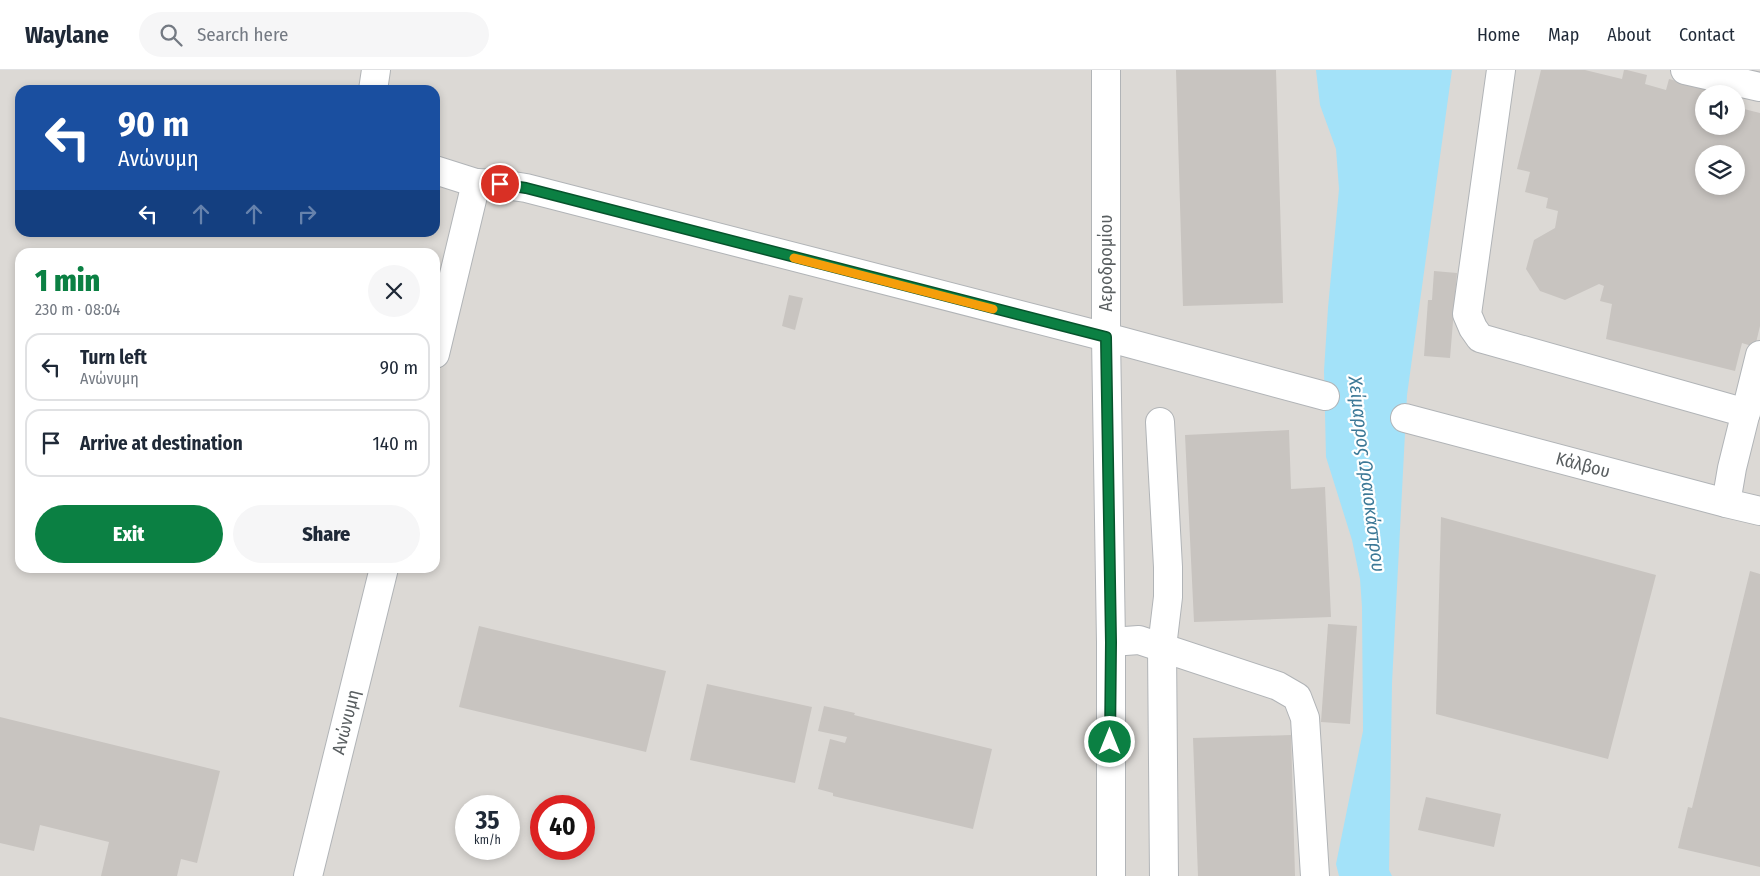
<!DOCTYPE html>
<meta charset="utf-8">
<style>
body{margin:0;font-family:"Fira Sans Condensed",sans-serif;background:#f6f6f7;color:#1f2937;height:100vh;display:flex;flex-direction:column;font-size:19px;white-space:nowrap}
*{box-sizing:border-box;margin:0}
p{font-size:16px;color:#747a83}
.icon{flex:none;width:28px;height:28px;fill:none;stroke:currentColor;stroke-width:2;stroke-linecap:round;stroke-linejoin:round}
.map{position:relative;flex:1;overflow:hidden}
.panel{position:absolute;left:15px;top:178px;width:425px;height:325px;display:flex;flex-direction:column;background:#fff;border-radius:15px;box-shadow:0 2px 8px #0003}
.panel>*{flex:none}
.banner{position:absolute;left:15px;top:15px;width:425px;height:152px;border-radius:15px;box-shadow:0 2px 8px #0003;background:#1a4fa0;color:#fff;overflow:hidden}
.fabs{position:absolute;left:1695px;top:15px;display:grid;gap:10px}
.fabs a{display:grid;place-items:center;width:50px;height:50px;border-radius:50%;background:#fff;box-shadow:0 2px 8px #0003;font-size:25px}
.speed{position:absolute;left:455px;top:725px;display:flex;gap:10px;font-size:25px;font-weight:700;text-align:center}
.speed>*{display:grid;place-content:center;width:65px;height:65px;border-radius:50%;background:#fff;box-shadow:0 2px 8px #0003;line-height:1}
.speed small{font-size:12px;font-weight:400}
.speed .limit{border:8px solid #d22;background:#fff;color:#111}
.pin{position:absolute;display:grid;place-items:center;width:42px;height:42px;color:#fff;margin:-21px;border:2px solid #fff;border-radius:50%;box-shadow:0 1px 5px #0007}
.me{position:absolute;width:55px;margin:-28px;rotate:0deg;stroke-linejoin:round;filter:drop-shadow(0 0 4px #0008)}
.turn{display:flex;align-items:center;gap:18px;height:105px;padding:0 20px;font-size:22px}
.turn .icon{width:65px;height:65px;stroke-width:2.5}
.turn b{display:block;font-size:35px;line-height:42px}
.lanes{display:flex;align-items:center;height:48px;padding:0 20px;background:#0003;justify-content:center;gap:25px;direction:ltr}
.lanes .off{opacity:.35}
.round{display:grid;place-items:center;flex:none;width:52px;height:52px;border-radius:26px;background:#f6f6f7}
.summary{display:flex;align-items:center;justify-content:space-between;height:85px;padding:0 20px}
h1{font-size:30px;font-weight:800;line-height:38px;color:#0b8043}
.button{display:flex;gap:10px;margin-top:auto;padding:10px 20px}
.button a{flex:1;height:58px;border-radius:30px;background:#0b8043;color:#fff;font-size:20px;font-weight:800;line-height:58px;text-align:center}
.button a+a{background:#f6f6f7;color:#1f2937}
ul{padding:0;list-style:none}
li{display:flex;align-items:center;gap:15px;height:68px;margin:0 10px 8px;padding:0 10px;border:2px solid #e0e1e3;border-radius:15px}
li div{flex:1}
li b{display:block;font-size:19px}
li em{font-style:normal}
header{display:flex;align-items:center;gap:30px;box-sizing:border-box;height:70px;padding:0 25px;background:#fff;border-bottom:1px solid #e0e1e3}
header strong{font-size:24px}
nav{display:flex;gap:28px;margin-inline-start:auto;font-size:18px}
.search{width:350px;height:45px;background:#f6f6f7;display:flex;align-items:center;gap:12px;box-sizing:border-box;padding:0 18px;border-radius:28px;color:#747a83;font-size:19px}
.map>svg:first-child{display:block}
</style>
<header>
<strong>Waylane</strong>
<div class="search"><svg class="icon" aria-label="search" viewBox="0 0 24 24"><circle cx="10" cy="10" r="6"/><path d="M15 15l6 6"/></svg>Search here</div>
<nav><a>Home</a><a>Map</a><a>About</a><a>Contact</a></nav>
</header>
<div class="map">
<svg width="1760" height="806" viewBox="0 0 1760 806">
<rect width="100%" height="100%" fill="#ebe7e0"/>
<path fill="#dcd9d5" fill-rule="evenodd" d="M0,0h1760v806h-1760zM20,20h415v142h-415zM1704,24h32v32h-32zM1704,84h32v32h-32zM20,182h415v316h-415zM466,736h43v43h-43zM541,736h43v43h-43z"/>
<polygon fill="#a3e2f9" points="1316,0 1452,0 1407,325 1392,613 1389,800 1392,806 1339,806 1336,794 1363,661 1362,537 1360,509 1352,470 1326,387 1324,301 1328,238 1339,119 1336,79 1320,35"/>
<g fill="#c8c4c0" fill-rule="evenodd">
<polygon points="1176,0 1276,0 1283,233 1183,236"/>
<path d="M1541,0h44l37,9 2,-9h3l20,5 -2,9 21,6 3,-11 46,12 -1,3h-10v32h32v-19l24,6v213l-5,21 -13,-4 -7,28 -129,-32 6,-35 -12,-3 4,-15 -5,-2 -34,16 -25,-9 -14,-22 8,-29 21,-12 3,-17 -12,-3 2,-10 -23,-6 5,-20 -13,-3zM1704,84h32v32h-32z"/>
<polygon points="1434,201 1457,203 1450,288 1424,286 1428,230 1432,230"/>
<polygon points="789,225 803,228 795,260 782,256"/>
<polygon points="1289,360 1291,419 1325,417 1331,547 1194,552 1185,365"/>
<polygon points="1441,447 1656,505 1608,689 1436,644"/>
<polygon points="1750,501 1760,504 1760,797 1678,778 1688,737 1692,738"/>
<polygon points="1328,554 1357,556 1350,654 1321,652"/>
<polygon points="479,556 666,601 646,682 459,637"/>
<polygon points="707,614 812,637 795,713 690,690"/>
<polygon points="824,636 855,643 854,645 992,679 973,759 833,726 833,723 818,719 830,669 845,673 847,667 818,661"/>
<polygon points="0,647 220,701 197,793 181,789 177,806 101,806 109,772 40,755 34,781 0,773"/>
<polygon points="1291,665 1295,806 1198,806 1193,668"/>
<polygon points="1426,727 1501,744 1494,777 1418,760"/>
</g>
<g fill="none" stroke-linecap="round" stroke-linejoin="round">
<defs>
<g id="minor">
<polyline points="1106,0 1106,267 1111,572 1111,806"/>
<polyline points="1501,0 1467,244 1473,258 1480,268 1746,343"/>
<polyline points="1685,0 1760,17"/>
<polyline points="373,20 376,0"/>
<polyline points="435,100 476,113"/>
<polyline points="435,284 476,113 500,114 526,118 1106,267 1325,326"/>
<polyline points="1405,348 1726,433 1760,441"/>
<polyline points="1160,352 1168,497 1168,527 1162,577 1164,806"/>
<polyline points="1726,433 1732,398 1760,285"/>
<polyline points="1111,572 1139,570 1278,616 1297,627 1305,648 1315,806"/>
<polyline points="308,806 384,498"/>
</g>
</defs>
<use href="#minor" stroke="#b1b4b7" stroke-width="30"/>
<use href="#minor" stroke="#fff" stroke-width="28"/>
</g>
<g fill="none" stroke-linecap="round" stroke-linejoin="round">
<defs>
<polyline id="route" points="500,114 526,118 1106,267 1111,572 1110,672"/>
</defs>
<use href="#route" stroke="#07532c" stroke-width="12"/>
<use href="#route" stroke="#0b8043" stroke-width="9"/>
<polyline stroke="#f59e0b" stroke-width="9" points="794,188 993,239"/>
</g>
<g text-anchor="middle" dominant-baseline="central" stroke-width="4.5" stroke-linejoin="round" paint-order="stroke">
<g font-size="18" fill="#595e60" stroke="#fff">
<text transform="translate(1106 193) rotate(-90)">Αεροδρομίου</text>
<text transform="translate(1583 395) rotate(15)">Κάλβου</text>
<text transform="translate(346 652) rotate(-76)">Ανώνυμη</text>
</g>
<g font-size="19" font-style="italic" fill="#3d7997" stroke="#fff">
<text transform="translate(1367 404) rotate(83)">Χείμαρρος Ωραιοκάστρου</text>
</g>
</g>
</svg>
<div class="fabs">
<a><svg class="icon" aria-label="sound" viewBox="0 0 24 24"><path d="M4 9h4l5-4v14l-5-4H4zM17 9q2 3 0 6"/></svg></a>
<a><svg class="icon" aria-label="layers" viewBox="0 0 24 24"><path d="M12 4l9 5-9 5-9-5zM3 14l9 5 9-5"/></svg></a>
</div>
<div class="speed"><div>35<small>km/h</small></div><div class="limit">40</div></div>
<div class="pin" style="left:500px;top:114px;background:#d93025"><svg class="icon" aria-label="arrive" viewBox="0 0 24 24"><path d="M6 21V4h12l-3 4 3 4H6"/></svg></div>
<svg class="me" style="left:1110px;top:672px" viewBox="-20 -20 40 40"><circle r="17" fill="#0b8043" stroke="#fff" stroke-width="3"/><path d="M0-11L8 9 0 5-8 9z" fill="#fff"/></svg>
<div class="banner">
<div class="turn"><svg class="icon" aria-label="left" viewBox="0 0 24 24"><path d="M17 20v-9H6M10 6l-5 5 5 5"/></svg><div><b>90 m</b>Ανώνυμη</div></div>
<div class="lanes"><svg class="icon" aria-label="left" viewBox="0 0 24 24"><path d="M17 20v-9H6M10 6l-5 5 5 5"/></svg><svg class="icon off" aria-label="ahead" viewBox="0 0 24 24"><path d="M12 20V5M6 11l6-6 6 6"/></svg><svg class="icon off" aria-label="ahead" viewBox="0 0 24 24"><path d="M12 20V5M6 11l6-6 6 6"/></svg><svg class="icon off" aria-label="right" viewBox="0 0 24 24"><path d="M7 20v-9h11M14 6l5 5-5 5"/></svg></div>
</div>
<section class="panel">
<div class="summary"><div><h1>1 min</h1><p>230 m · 08:04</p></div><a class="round"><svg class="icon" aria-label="close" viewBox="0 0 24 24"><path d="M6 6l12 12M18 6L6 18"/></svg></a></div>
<ul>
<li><svg class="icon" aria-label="left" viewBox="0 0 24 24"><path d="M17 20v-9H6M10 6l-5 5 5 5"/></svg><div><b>Turn left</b><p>Ανώνυμη</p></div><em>90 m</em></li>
<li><svg class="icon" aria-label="arrive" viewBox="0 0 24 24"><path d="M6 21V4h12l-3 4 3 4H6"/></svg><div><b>Arrive at destination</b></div><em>140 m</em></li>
</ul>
<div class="button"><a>Exit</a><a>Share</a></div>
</section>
</div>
